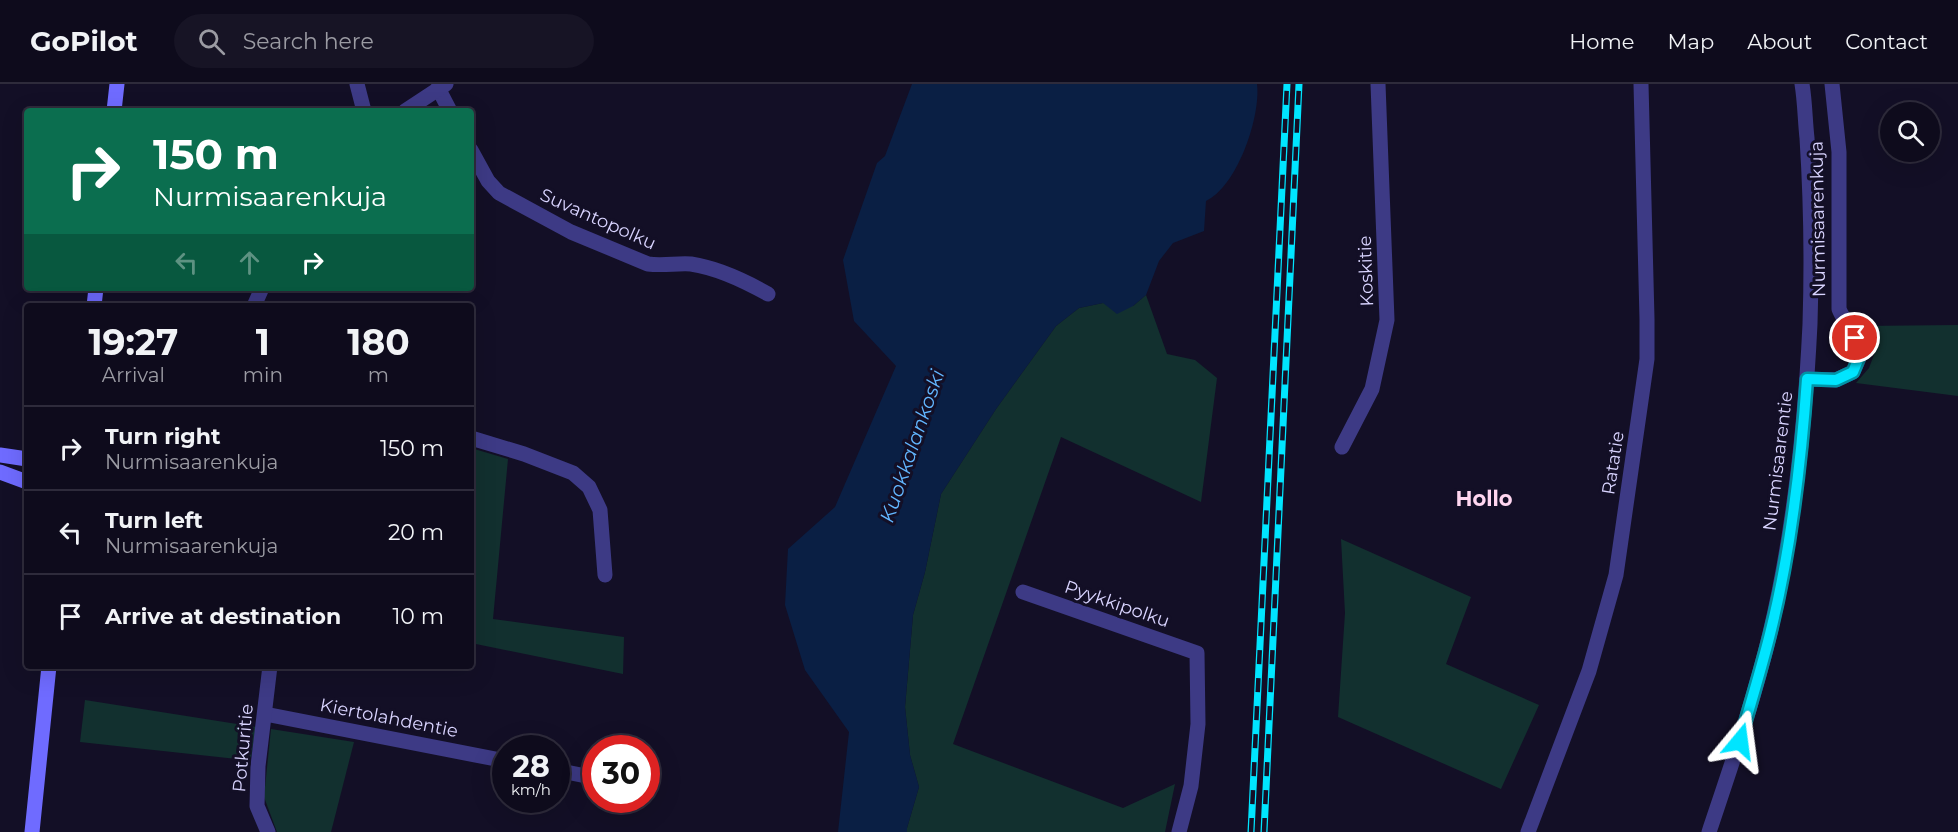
<!DOCTYPE html>
<style>
body{margin:0;font-family:Montserrat,sans-serif;background:#171425;color:#f1f3f6;height:100vh;display:flex;flex-direction:column;font-size:22px;white-space:nowrap}
*{box-sizing:border-box;margin:0}
p{font-size:20px;color:#9b9ba3}
.icon{flex:none;width:33px;height:33px;fill:none;stroke:currentColor;stroke-width:2;stroke-linecap:round;stroke-linejoin:round}
.map{position:relative;flex:1;overflow:hidden}
.panel{position:absolute;left:24px;top:219px;width:450px;height:366px;display:flex;flex-direction:column;background:#0e0b1c;border-radius:6px;box-shadow:0 6px 24px #0002,0 0 0 2px #2e2b3b}
.panel>*{flex:none}
.hud{position:absolute;left:24px;top:24px;width:450px;height:183px;border-radius:6px;box-shadow:0 6px 24px #0002,0 0 0 2px #2e2b3b;background:#0b6e4f;color:#fff;overflow:hidden}
.tools{position:absolute;left:1880px;top:18px;display:grid;gap:12px}
.tools a{display:grid;place-items:center;width:60px;height:60px;border-radius:50%;background:#0e0b1c;box-shadow:0 6px 24px #0002,0 0 0 2px #2e2b3b;font-size:30px}
.speed{position:absolute;left:492px;top:651px;display:flex;gap:12px;font-size:30px;font-weight:700;text-align:center}
.speed>*{display:grid;place-content:center;width:78px;height:78px;border-radius:50%;background:#0e0b1c;box-shadow:0 6px 24px #0002,0 0 0 2px #2e2b3b;line-height:1}
.speed small{font-size:15px;font-weight:400}
.speed .limit{border:9px solid #d22;background:#fff;color:#111}
.pin{position:absolute;display:grid;place-items:center;width:51px;height:51px;color:#fff;margin:-26px;border:3px solid #fff;border-radius:50%;box-shadow:0 2px 6px #0007}
.me{position:absolute;width:66px;margin:-33px;rotate:16deg;stroke-linejoin:round;filter:drop-shadow(0 0 4px #0008)}
.turn{display:flex;align-items:center;gap:21px;height:126px;padding:0 30px;font-size:27px}
.turn .icon{width:78px;height:78px;stroke-width:2.5}
.turn b{display:block;font-size:42px;line-height:51px}
.lanes{display:flex;align-items:center;height:57px;padding:0 30px;background:#0003;justify-content:center;gap:30px;direction:ltr}
.lanes .off{opacity:.35}
.eta{display:flex;justify-content:space-evenly;align-items:center;height:102px;text-align:center}
.eta b{font-size:36px;font-weight:700;line-height:42px}
ul{padding:0;list-style:none}
li{display:flex;align-items:center;gap:18px;height:84px;padding:0 30px;border-top:2px solid #2e2b3b}
li div{flex:1}
li b{display:block;font-size:22px}
li em{font-style:normal}
header{display:flex;align-items:center;gap:36px;box-sizing:border-box;height:84px;padding:0 30px;background:#0e0b1c;border-bottom:2px solid #2e2b3b}
header strong{font-size:28px}
nav{display:flex;gap:33px;margin-inline-start:auto;font-size:21px}
.search{width:420px;height:54px;background:#171425;display:flex;align-items:center;gap:15px;box-sizing:border-box;padding:0 21px;border-radius:33px;color:#9b9ba3;font-size:22px}
.map>svg:first-child{display:block}
</style>
<header>
<strong>GoPilot</strong>
<div class="search"><svg class="icon" aria-label="search" viewBox="0 0 24 24"><circle cx="10" cy="10" r="6"/><path d="M15 15l6 6"/></svg>Search here</div>
<nav><a>Home</a><a>Map</a><a>About</a><a>Contact</a></nav>
</header>
<div class="map">
<svg width="1958" height="748" viewBox="0 0 1958 748">
<rect width="100%" height="100%" fill="#130f26"/>
<g fill="#12302f">
<polygon points="1146,211 1167,270 1195,276 1217,294 1201,418 1061,353 953,660 1123,724 1175,700 1165,748 907,748 907,744 919,703 910,671 905,623 913,531 925,488 941,410 996,325 1056,242 1079,224 1103,219 1133,222"/>
<polygon points="1958,241 1958,312 1856,299 1869,284 1875,268 1861,242"/>
<polygon points="471,364 508,375 493,535 624,553 623,590 471,559"/>
<polygon points="1341,455 1471,513 1446,580 1539,621 1501,705 1338,633 1345,529"/>
<polygon points="85,616 256,643 251,674 246,676 80,658"/>
<polygon points="271,645 354,658 331,748 277,748 264,713"/>
</g>
<path fill="#0a1f44" d="M912,0h345c4,33 -20,103 -51,117l-2,30 -31,12 -14,18 -13,34 -13,11 -16,8 -14,-11 -24,5 -23,18 -60,83 -55,85 -16,78 -12,43 -8,92 5,48 9,32 -12,41v4h-69l11,-100 -44,-62 -20,-65 3,-56 47,-42 61,-141 -42,-45 -11,-61 34,-97 8,-7z"/>
<g fill="none" stroke-linecap="round" stroke-linejoin="round">
<g stroke="#3d3a85" stroke-width="15">
<polyline points="357,0 364,27"/>
<polyline points="438,4 450,27"/>
<polyline points="405,27 446,0"/>
<path d="M471,66l17,31 11,12 72,39 77,32c15,2 29,-1 43,0 27,4 54,17 77,30"/>
<polyline points="254,222 262,204"/>
<path d="M1807,295l29,1 17,-8c2,-6 7,-13 7,-19 -1,-14 -16,-31 -21,-44v-157l-7,-68"/>
<polyline points="471,354 524,370 573,389 589,403 600,426 605,491"/>
<polyline points="1342,363 1372,305 1387,236 1378,0"/>
<polyline points="1023,508 1197,569 1198,640 1191,702 1179,748"/>
<polyline points="265,630 506,677"/>
<polyline points="556,686 596,694"/>
<polyline points="268,748 257,722 258,682 270,582"/>
<polyline points="1528,748 1589,587 1616,491 1647,275 1647,235 1641,0"/>
<path d="M1709,748c22,-66 45,-132 61,-199 24,-101 35,-205 40,-309 2,-63 1,-124 -3,-186 -2,-18 -2,-36 -5,-54"/>
</g>
<g stroke="#6f6bff" stroke-width="15">
<polyline points="114,27 117,0"/>
<polyline points="94,222 96,204"/>
<polyline points="0,371 27,375"/>
<polyline points="0,388 27,398"/>
<polyline points="32,748 49,582"/>
</g>
<defs>
<g id="rail">
<polyline points="1251,748 1287,0"/>
<polyline points="1264,748 1299,0"/>
</g>
</defs>
<use href="#rail" stroke="#00e5ff" stroke-width="7"/>
<use href="#rail" stroke="#130f26" stroke-width="4.5" stroke-dasharray="14" stroke-linecap="butt"/>
</g>
<g fill="none" stroke-linecap="round" stroke-linejoin="round">
<defs>
<path id="route" d="M1740,657c10,-36 21,-71 30,-107 21,-83 31,-170 37,-255l29,1 17,-8 7,-17 -5,-17"/>
</defs>
<use href="#route" stroke="#0095a6" stroke-width="15"/>
<use href="#route" stroke="#00e5ff" stroke-width="10"/>
</g>
<g text-anchor="middle" dominant-baseline="central" stroke-width="6" stroke-linejoin="round" paint-order="stroke">
<g font-size="18" fill="#d9d4ff" stroke="#130f26">
<text transform="translate(598 135) rotate(24)">Suvantopolku</text>
<text transform="translate(1818 135) rotate(-91)">Nurmisaarenkuja</text>
<text transform="translate(1366 187) rotate(-92)">Koskitie</text>
<text transform="translate(1778 377) rotate(-83)">Nurmisaarentie</text>
<text transform="translate(1613 379) rotate(-81)">Ratatie</text>
<text transform="translate(1117 520) rotate(19)">Pyykkipolku</text>
<text transform="translate(389 634) rotate(11)">Kiertolahdentie</text>
<text transform="translate(243 664) rotate(-85)">Potkuritie</text>
</g>
<g font-size="20" font-style="italic" fill="#62b6ff" stroke="#130f26">
<text transform="translate(912 362) rotate(-71)">Kuokkalankoski</text>
</g>
<g font-size="21" font-weight="bold" fill="#ffd6f0" stroke="#130f26">
<text x="1484" y="414">Hollo</text>
</g>
</g>
</svg>
<div class="tools">
<a><svg class="icon" aria-label="search" viewBox="0 0 24 24"><circle cx="10" cy="10" r="6"/><path d="M15 15l6 6"/></svg></a>
</div>
<div class="speed"><div>28<small>km/h</small></div><div class="limit">30</div></div>
<div class="pin" style="left:1855px;top:254px;background:#d93025"><svg class="icon" aria-label="arrive" viewBox="0 0 24 24"><path d="M6 21V4h12l-3 4 3 4H6"/></svg></div>
<svg class="me" style="left:1740px;top:657px" viewBox="-20 -20 40 40"><path d="M0-17L14 15 0 8-14 15z" fill="#00e5ff" stroke="#fff" stroke-width="4"/></svg>
<div class="hud">
<div class="turn"><svg class="icon" aria-label="right" viewBox="0 0 24 24"><path d="M7 20v-9h11M14 6l5 5-5 5"/></svg><div><b>150 m</b>Nurmisaarenkuja</div></div>
<div class="lanes"><svg class="icon off" aria-label="left" viewBox="0 0 24 24"><path d="M17 20v-9H6M10 6l-5 5 5 5"/></svg><svg class="icon off" aria-label="ahead" viewBox="0 0 24 24"><path d="M12 20V5M6 11l6-6 6 6"/></svg><svg class="icon" aria-label="right" viewBox="0 0 24 24"><path d="M7 20v-9h11M14 6l5 5-5 5"/></svg></div>
</div>
<section class="panel">
<div class="eta">
<div><b>19:27</b><p>Arrival</p></div>
<div><b>1</b><p>min</p></div>
<div><b>180</b><p>m</p></div>
</div>
<ul>
<li><svg class="icon" aria-label="right" viewBox="0 0 24 24"><path d="M7 20v-9h11M14 6l5 5-5 5"/></svg><div><b>Turn right</b><p>Nurmisaarenkuja</p></div><em>150 m</em></li>
<li><svg class="icon" aria-label="left" viewBox="0 0 24 24"><path d="M17 20v-9H6M10 6l-5 5 5 5"/></svg><div><b>Turn left</b><p>Nurmisaarenkuja</p></div><em>20 m</em></li>
<li><svg class="icon" aria-label="arrive" viewBox="0 0 24 24"><path d="M6 21V4h12l-3 4 3 4H6"/></svg><div><b>Arrive at destination</b></div><em>10 m</em></li>
</ul>
</section>
</div>
